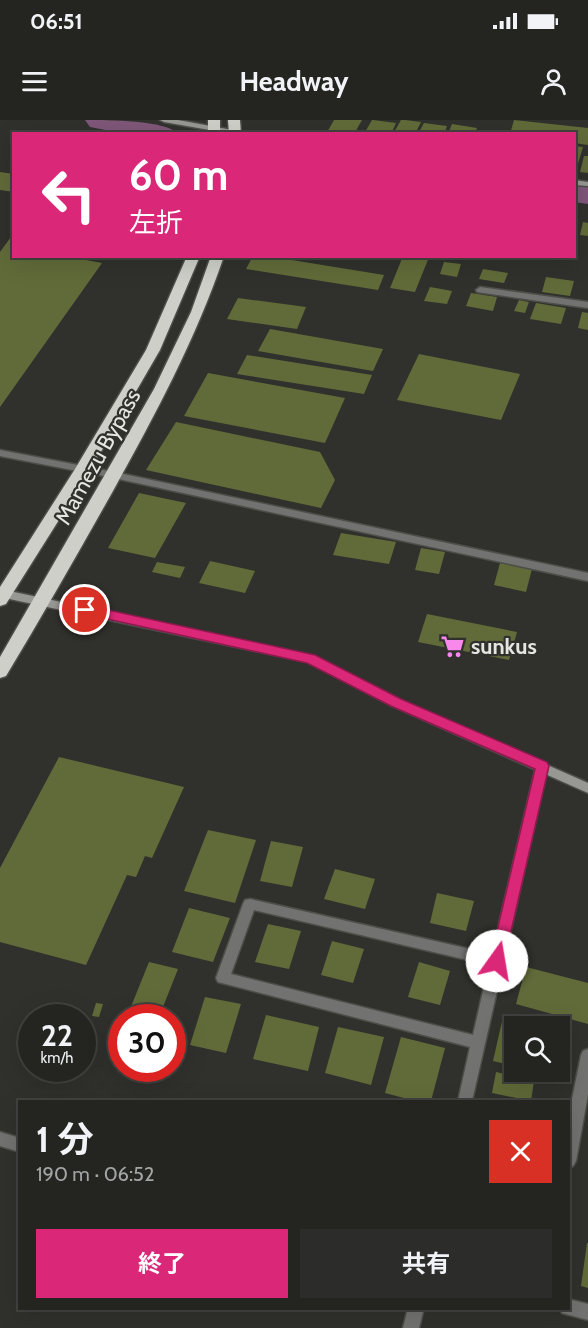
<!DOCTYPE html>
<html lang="ja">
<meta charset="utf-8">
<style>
body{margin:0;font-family:Cabin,"Noto Sans JP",sans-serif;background:#2c2d2a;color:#f1f3f6;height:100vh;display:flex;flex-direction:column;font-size:22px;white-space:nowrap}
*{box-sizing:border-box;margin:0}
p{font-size:20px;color:#a3a5a5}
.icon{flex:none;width:33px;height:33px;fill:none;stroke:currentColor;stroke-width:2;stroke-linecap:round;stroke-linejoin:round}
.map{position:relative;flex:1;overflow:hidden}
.panel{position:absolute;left:18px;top:980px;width:552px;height:210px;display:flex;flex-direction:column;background:#242521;border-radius:0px;box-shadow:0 6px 24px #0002,0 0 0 2px #41423f}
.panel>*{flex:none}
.top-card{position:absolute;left:12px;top:12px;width:564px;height:126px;border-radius:0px;box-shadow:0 6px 24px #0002,0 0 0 2px #41423f;background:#db2777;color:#fff;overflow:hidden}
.fabs{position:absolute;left:504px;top:896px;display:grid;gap:12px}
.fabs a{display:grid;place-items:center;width:66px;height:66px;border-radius:0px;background:#242521;box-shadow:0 6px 24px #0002,0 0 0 2px #41423f;font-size:30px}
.speed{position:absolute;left:18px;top:884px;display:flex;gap:12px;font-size:30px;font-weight:700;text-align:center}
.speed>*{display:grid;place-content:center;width:78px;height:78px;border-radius:50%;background:#242521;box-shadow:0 6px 24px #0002,0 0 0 2px #41423f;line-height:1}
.speed small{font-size:15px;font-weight:400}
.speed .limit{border:9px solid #d22;background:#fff;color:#111}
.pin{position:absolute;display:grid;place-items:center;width:51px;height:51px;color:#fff;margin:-26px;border:3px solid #fff;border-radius:50%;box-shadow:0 2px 6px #0007}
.me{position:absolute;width:66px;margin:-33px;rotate:13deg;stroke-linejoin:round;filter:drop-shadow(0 0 4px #0008)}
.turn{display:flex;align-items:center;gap:21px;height:126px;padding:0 18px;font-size:27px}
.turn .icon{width:78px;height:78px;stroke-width:2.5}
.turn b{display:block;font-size:42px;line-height:51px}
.round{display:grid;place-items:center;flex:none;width:63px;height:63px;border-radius:0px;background:#2c2d2a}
.headline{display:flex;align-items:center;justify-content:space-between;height:102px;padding:0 18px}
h1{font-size:36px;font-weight:700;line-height:45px}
.cta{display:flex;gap:12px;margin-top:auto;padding:12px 18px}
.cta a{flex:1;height:69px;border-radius:0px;background:#db2777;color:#fff;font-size:24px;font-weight:700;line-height:69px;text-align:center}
.cta a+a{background:#2c2d2a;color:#f1f3f6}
.status{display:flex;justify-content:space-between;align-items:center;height:42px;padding:0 30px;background:#242521;direction:ltr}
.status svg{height:16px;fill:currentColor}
header{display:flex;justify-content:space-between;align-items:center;height:78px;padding:0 18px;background:#242521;font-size:27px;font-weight:700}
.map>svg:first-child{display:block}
</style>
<div class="status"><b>06:51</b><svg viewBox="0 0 49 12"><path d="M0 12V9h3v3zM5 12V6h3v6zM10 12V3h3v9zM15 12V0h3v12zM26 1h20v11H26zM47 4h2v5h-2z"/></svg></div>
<header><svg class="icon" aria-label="menu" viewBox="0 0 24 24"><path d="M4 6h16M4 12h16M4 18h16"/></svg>Headway<svg class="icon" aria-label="person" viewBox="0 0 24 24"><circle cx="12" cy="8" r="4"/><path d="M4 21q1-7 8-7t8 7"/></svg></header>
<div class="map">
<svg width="588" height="1208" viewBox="0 0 588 1208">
<rect width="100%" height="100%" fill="#30312c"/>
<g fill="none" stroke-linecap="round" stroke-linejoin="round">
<g fill="#7f5779" fill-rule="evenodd">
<path d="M85,0c24,0 80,0 94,14h-53l-36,-7z"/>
<polygon points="574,62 588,64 588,84 574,82"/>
</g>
</g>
<g fill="#616b39">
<polygon points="334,0 362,0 354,14 326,14"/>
<polygon points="372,0 373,0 396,3 391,14 364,14"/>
<polygon points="401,0 405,0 421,2 415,14 393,14"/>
<polygon points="514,0 588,8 588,25 574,23 574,14 510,14"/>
<polygon points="424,3 447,6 444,14 418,14"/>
<polygon points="452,4 477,8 474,14 448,14"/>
<polygon points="574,26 583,27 575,54 574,54"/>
<polygon points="584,36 588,36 588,53 580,52"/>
<polygon points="0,52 14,54 14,72 0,70"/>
<polygon points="583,102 588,103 588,116 580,115"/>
<polygon points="11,117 14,118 14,136 64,136 102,143 0,287 0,132"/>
<polygon points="253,136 267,136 384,155 378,170 246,149"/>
<polygon points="403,136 429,137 415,172 390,168"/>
<polygon points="444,142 461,144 457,157 440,154"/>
<polygon points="483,149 508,153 504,163 479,159"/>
<polygon points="546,157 574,161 570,176 542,172"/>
<polygon points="430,167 452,171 447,184 424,181"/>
<polygon points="471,173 497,177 493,191 466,186"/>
<polygon points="238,178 306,187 297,209 227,199"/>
<polygon points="519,180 529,182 525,193 514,191"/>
<polygon points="536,183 566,188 561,204 530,199"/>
<polygon points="582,192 588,193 588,210 578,208"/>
<polygon points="270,209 383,229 373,251 258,231"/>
<polygon points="419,234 520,254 501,300 397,280"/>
<polygon points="247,235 372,255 364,274 237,254"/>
<polygon points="208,253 345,278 325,323 184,296"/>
<polygon points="176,302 320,332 335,360 321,388 146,350"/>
<polygon points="139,373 186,383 155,438 108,428"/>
<polygon points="341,413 396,422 389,444 333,435"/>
<polygon points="421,428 445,432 439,454 415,450"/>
<polygon points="210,441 255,451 245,473 199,463"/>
<polygon points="157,442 185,447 180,458 152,452"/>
<polygon points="500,443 532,449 526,472 494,465"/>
<polygon points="427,494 517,512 509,540 418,522"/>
<polygon points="59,637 184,667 152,738 145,736 136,757 127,755 86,845 0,822 0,748"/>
<polygon points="208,710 256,720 235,783 184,771"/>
<polygon points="271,721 303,727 292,767 260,761"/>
<polygon points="335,749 375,759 365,789 324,779"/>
<polygon points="437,773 474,781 466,811 430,803"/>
<polygon points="189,788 230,798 213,842 172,832"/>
<polygon points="268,804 301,811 289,849 255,842"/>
<polygon points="332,821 364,829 353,863 321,855"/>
<polygon points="149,842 178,849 159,897 140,897 128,894"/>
<polygon points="419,842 450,851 440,885 408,877"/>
<polygon points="526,847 588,863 588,904 516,884"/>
<polygon points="205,877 241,884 226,933 190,925"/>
<polygon points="96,883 103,884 99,897 92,896"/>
<polygon points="266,895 319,907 308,951 253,939"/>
<polygon points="503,897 536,905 514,906 514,946 493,941"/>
<polygon points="338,907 384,917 371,965 325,953"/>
<polygon points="401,917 445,928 431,981 415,981 385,973"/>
<polygon points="496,952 534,961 531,981 492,973"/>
<polygon points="587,1123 588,1123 588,1168 581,1166"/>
</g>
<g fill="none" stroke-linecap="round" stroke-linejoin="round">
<defs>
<g id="street">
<polygon points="480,167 588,182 588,188 477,172 476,170"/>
<polygon points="0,330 114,352 588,453 588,461 114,358 0,336"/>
<path d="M542,641l4,2 2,3 -76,335h-14l12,-54 -252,-65 -2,-4 27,-74 2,-4 5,-1 242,55 44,-188 2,-3zM254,790l235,55 -16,70 -242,-61z"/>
<polygon points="588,929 588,974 576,1041 573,1046 568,1048 568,999 581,935 583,931"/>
<polygon points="0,1012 20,1018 20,1032 0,1026"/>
<polygon points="568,1179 588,1184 588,1200 562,1193 560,1188 568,1188"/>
<polygon points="408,1188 424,1188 419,1208 403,1208"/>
</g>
<g id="secondary">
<polygon points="160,0 178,0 254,14 232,14 164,2"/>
<polygon points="574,60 588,62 588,66 574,65"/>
<polygon points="0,469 314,536 400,580 588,663 588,673 392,586 307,542 0,477"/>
</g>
<g id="highway">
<rect x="208" y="0" width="12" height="14"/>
<polygon points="228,0 240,0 241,14 229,14"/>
<polygon points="187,136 200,136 160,230 91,349 6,484 0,486 0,467 75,349 146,230"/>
<path d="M211,136h13c-28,83 -69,159 -111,235 -35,62 -70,124 -107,185l-6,2v-21l154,-268 37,-77z"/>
</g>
</defs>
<use href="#street" stroke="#4d4e49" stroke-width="3"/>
<use href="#secondary" stroke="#4d4e49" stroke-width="3"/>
<use href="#highway" stroke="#4d4e49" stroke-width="3"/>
<use href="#street" fill="#727370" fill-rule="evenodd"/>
<use href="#secondary" fill="#979894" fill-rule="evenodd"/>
<use href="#highway" fill="#cdcfc8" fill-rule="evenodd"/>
</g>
<polygon fill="#db2777" stroke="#8e194d" stroke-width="1.5" points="85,485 315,535 401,579 547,642 549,646 503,846 497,848 492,846 490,841 535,649 391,586 307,543 80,493 78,490"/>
<defs>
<symbol id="supermarket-bare" viewBox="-9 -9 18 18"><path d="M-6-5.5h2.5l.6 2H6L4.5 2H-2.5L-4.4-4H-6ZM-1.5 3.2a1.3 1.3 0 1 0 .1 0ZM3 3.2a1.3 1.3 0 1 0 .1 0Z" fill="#f888ea" stroke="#30312c" stroke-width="2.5" paint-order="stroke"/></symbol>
</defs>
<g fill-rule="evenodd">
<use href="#supermarket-bare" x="436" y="510" width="33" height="33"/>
</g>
<g text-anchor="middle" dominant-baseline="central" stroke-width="4.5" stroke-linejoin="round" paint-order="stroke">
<g font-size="22" fill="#e5e6e2" stroke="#30312c">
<text transform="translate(98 337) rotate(-61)">Mamezu Bypass</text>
</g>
<g font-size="22" font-weight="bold" fill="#e5e6e2" stroke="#30312c" text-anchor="start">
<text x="471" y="526">sunkus</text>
</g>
</g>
</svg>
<div class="fabs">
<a><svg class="icon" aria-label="search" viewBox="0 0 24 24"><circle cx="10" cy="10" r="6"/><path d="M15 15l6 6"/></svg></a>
</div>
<div class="speed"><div>22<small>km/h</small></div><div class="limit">30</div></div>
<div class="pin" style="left:85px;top:490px;background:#d93025"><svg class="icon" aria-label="arrive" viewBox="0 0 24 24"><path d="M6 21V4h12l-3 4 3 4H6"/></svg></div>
<svg class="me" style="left:497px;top:841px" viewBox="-20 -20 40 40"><circle r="19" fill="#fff"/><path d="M0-13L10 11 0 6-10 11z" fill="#db2777"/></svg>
<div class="top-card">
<div class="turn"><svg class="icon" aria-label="left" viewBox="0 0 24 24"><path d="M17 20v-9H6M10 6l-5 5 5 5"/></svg><div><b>60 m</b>左折</div></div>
</div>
<section class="panel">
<div class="headline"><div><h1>1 分</h1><p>190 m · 06:52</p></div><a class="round" style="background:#d93025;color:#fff"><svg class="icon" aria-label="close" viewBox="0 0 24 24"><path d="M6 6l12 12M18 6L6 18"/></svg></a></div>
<div class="cta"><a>終了</a><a>共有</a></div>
</section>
</div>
